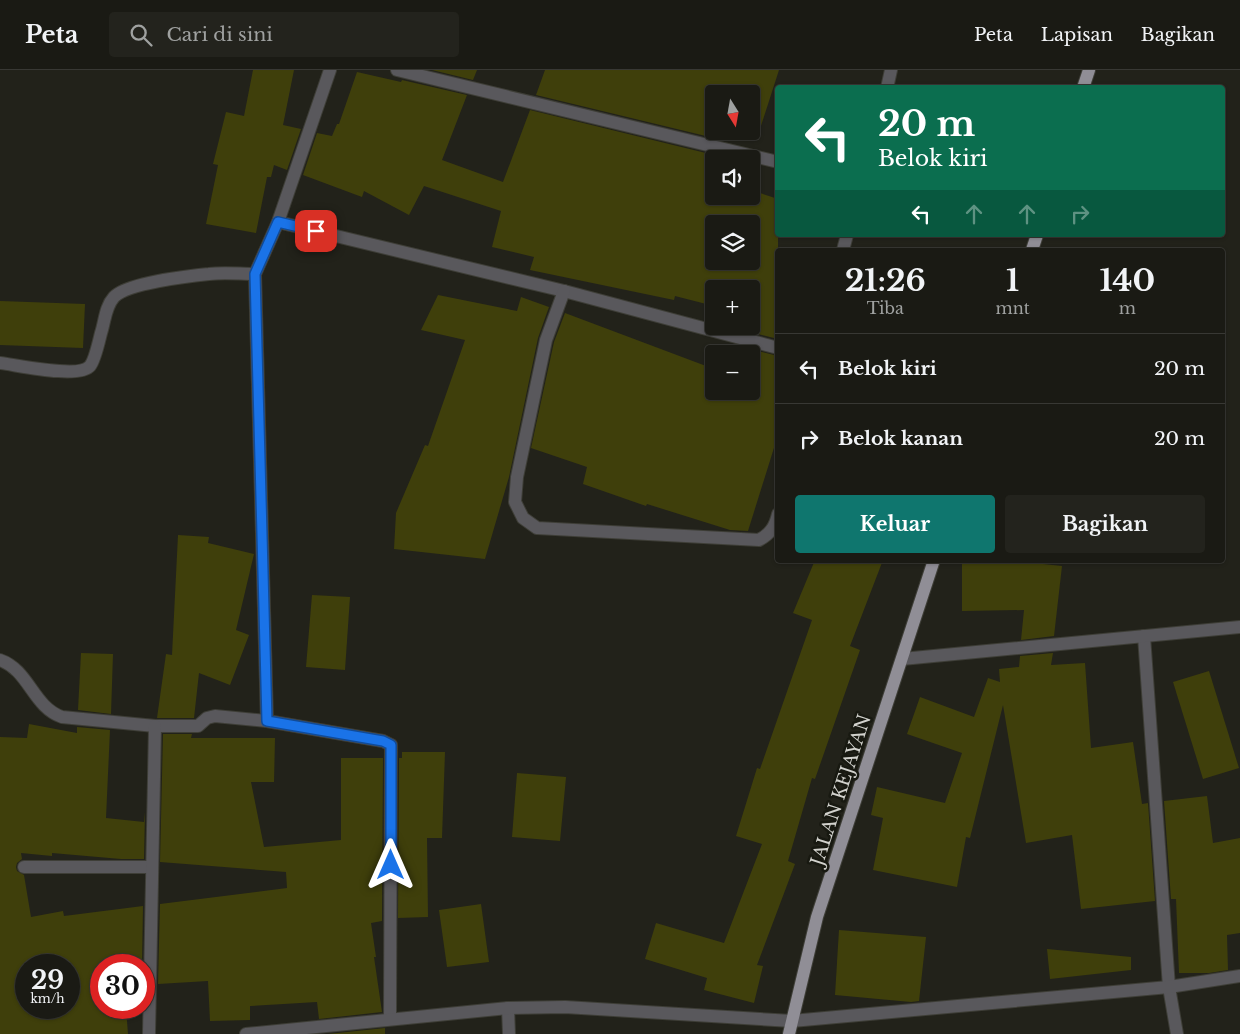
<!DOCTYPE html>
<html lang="id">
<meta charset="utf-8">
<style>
body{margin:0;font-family:"Libre Baskerville",serif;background:#23231d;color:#f1f3f6;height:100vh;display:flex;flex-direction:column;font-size:19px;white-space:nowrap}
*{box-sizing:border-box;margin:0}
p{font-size:16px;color:#9fa1a0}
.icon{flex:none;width:28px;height:28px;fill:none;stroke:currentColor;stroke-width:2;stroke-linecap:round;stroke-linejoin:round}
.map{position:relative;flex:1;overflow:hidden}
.details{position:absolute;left:775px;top:178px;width:450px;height:315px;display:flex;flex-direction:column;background:#1a1a14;border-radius:5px;box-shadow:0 1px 4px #0004,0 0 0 1px #383834}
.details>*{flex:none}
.banner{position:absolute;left:775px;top:15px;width:450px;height:152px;border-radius:5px;box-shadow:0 1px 4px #0004,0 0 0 1px #383834;background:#0b6e4f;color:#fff;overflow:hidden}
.needle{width:32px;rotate:169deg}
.controls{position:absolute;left:705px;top:15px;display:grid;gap:10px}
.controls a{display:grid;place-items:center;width:55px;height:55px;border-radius:5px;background:#1a1a14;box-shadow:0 1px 4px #0004,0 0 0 1px #383834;font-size:25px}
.speed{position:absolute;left:15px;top:884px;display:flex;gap:10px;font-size:25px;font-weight:700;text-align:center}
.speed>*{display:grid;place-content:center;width:65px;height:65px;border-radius:50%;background:#1a1a14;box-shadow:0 1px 4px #0004,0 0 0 1px #383834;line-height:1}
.speed small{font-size:12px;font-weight:400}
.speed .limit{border:8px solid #d22;background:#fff;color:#111}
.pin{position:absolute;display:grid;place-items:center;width:42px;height:42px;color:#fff;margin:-21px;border-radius:10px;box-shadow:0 2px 8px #0006}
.me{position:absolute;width:55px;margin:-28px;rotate:0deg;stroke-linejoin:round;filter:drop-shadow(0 0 4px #0008)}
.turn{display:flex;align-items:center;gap:18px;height:105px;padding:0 20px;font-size:22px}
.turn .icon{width:65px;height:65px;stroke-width:2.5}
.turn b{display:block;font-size:35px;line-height:42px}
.lanes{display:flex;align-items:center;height:48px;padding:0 20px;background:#0003;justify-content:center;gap:25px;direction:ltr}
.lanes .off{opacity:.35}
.eta{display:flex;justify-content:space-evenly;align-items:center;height:85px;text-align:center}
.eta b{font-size:30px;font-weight:700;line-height:35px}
.primary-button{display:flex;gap:10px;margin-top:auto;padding:10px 20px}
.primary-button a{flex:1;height:58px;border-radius:5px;background:#0f766e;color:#fff;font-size:20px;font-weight:700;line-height:58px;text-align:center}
.primary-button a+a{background:#23231d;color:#f1f3f6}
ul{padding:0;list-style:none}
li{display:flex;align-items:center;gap:15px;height:70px;padding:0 20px;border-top:1px solid #383834}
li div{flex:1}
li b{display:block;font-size:19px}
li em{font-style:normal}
header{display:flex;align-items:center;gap:30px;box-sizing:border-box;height:70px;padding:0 25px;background:#1a1a14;border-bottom:1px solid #383834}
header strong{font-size:24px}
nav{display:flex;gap:28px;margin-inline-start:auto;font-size:18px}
.search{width:350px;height:45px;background:#23231d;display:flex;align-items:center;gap:12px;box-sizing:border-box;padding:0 18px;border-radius:5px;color:#9fa1a0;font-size:19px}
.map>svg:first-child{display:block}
</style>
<header>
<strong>Peta</strong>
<div class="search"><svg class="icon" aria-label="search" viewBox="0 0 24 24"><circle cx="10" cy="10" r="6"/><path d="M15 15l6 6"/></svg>Cari di sini</div>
<nav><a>Peta</a><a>Lapisan</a><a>Bagikan</a></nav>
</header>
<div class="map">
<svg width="1240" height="964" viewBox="0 0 1240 964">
<rect width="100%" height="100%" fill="#22221a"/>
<g fill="#3f3f0b" fill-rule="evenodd">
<polygon points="253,0 294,0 283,55 301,59 287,100 274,95 271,107 267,107 256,163 206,154 218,95 213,94 226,42 244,46"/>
<polygon points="432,0 477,0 473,10"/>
<polygon points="545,0 779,0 759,62 751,59 751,24 714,24 714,68 536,25"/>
<path d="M357,2l44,10 1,-2 65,15 -25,65 61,22 27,-72 184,45v41h37v-6l27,9v140l-37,-9 1,-4h9v-37h-37v17l-39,-10 -1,4 -144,-30 4,-13 -42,-10 9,-36 -77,-25 -15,29 -45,-24 -2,6 -59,-22 14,-42 15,3 5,-12h2zM714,154h37v37h-37z"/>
<polygon points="438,225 517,241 521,227 549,237 538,268 509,407 485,489 394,479 396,443 425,375 428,376 465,270 421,260"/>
<polygon points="0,231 85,234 83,278 0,275"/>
<polygon points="565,243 714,299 714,321 751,321 751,284 729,284 733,275 778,286 778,365 748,461 730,460 647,434 646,436 583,414 587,397 531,378 554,272"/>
<polygon points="178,465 209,467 208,473 254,484 236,560 249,565 230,615 199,603 194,648 157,648 166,584 172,585"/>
<polygon points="815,490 883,490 850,576 860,580 815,709 812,708 788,791 795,794 757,895 763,896 754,933 704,920 707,908 645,889 656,853 724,873 762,774 736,766 757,698 760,699 812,550 793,543"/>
<polygon points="1034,493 1062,496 1054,566 1021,570 1024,540 962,541 962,494"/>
<polygon points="312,525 350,527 345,600 306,597"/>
<polygon points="81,583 113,584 111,644 78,640"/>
<polygon points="1053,583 1051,595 1085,593 1091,678 1133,672 1142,734 1148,733 1155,831 1081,839 1072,765 1026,773 1003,635 970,768 966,767 957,817 873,800 883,748 871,745 877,717 945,733 962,683 907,664 920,627 974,647 988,608 1000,612 999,599 1019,597 1020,586"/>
<polygon points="1209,601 1239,698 1203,709 1173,612"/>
<path d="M29,654l48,9v-6l33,3 -4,88 38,4 1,-10 -1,47h-23l-69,-6v3l-31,-3 1,6 -5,4 -1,4 1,4 7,4 7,42 32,-6 1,5 79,-10 -1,59h-41v43h25l2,26h-128v-297l27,1zM26,895h43v43h-43z"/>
<polygon points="163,664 192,664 191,668 275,668 274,712 251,712 264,777 341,770 341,688 383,688 382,851 371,853 376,887 374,887 382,942 319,949 317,932 250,936 250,950 210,951 208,911 158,914 160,834 287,818 286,802 160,792"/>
<polygon points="402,682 445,682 442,768 427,768 428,847 398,848 399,688 402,688"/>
<polygon points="517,703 566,707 560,771 512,767"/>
<polygon points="1207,726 1213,773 1240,768 1240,863 1227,865 1228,900 1209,903 1179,903 1176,829 1171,829 1164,731"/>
<polygon points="481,834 489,892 447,897 439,840"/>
<polygon points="839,860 926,867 919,931 911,932 835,925"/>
<polygon points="1047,879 1131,887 1131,900 1050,909"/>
<polygon points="385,958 385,964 328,964"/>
</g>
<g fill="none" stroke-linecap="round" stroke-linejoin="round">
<defs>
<g id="minor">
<polyline points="397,0 778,92"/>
<polyline points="887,18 891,0"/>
<polyline points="278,152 564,221 778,278"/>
<polyline points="843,180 847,165"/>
<path d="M564,221l-18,49 -29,137 -2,25 8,16 14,10 222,12c11,-6 16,-13 19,-26"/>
<path d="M0,293c17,2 79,16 90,3 5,-6 9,-25 11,-33 4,-12 4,-26 13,-36 13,-14 75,-21 95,-23 15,-2 31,0 46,0"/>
<polyline points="1144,566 1169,917 1177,964"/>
<polyline points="902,589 1240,557"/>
<path d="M0,590c29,10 33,47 62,57l93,9h43l9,-8 8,-2 52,5 116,20 8,4 -1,274"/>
<polyline points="267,651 255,204 278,152 330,0"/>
<polyline points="24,797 152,797"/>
<polyline points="508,938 509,964"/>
<polyline points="149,964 155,656"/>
<polyline points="246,964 508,938 565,937 792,951 1169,917 1240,906"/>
</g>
<g id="major">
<polyline points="1083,18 1089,0"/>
<polyline points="1032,180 1037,165"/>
<polyline points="789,964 817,847 934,490"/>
</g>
</defs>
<use href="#minor" stroke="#3e3e37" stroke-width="14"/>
<use href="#major" stroke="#3e3e37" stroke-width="14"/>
<use href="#minor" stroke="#59585c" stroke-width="12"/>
<use href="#major" stroke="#908e96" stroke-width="12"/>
</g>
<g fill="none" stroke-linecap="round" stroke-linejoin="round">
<defs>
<polyline id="route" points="316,161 278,152 255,204 267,651 383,671 391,675 391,795"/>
</defs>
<use href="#route" stroke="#114b97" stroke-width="12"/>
<use href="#route" stroke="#1a73e8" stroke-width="9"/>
</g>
<g text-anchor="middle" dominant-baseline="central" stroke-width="5" stroke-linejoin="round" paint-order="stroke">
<g font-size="18" fill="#d2d2cd" stroke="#181911">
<text transform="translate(841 720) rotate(-72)">JALAN KEJAYAN</text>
</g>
</g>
</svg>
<div class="controls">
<a><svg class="needle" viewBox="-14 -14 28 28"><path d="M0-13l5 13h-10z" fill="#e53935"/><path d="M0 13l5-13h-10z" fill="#9fa1a0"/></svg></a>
<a><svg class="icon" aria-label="sound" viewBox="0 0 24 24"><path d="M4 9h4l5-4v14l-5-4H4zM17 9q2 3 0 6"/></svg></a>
<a><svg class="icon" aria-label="layers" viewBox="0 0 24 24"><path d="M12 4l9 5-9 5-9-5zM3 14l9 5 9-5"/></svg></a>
<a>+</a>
<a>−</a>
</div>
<div class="speed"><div>29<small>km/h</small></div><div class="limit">30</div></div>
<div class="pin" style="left:316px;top:161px;background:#d93025"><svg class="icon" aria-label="arrive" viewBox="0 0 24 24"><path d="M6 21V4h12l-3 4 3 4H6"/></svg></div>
<svg class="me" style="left:391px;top:795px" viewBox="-20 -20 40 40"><path d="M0-17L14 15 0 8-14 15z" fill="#1a73e8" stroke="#fff" stroke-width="4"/></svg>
<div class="banner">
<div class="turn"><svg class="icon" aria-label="left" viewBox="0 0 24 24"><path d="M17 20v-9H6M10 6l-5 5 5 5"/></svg><div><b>20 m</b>Belok kiri</div></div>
<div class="lanes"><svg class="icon" aria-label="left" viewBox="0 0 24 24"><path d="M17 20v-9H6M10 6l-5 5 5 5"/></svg><svg class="icon off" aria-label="ahead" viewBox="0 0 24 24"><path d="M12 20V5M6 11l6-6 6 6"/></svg><svg class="icon off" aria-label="ahead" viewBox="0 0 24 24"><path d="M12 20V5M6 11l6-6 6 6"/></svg><svg class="icon off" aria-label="right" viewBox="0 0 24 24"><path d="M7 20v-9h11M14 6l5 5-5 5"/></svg></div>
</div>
<section class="details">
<div class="eta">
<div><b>21:26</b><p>Tiba</p></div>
<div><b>1</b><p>mnt</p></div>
<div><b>140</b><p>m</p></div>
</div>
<ul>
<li><svg class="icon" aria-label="left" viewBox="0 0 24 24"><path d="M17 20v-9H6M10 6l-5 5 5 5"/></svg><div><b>Belok kiri</b></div><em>20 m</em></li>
<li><svg class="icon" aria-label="right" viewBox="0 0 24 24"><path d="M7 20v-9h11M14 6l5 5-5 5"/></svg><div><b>Belok kanan</b></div><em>20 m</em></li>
</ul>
<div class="primary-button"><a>Keluar</a><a>Bagikan</a></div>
</section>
</div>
